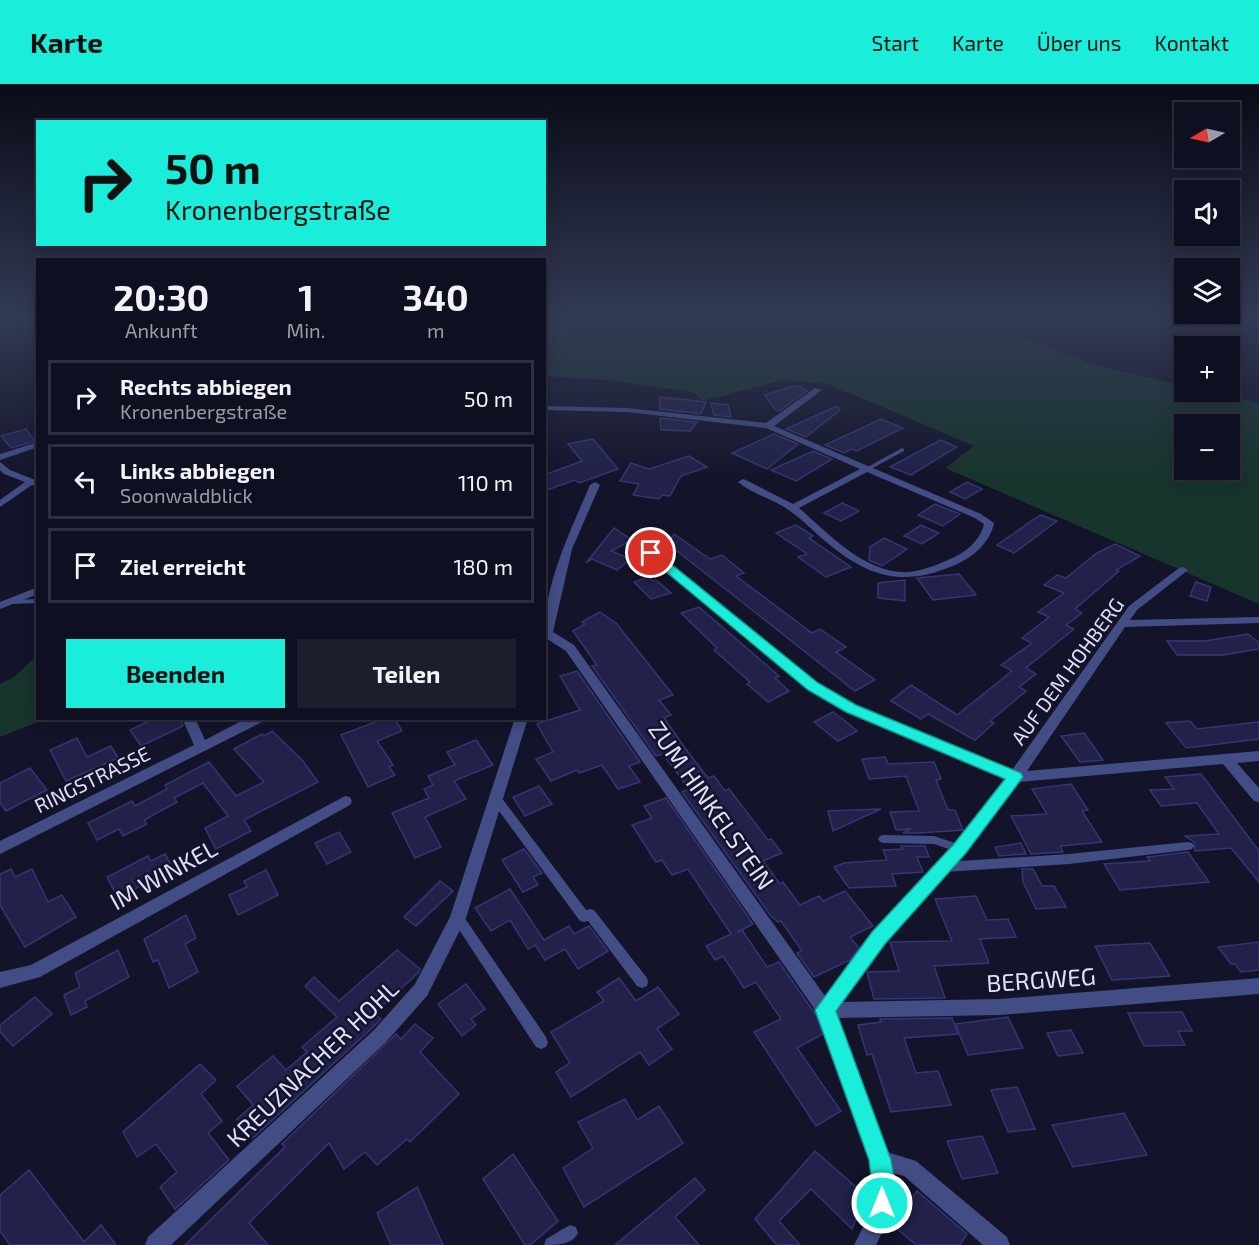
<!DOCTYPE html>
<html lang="de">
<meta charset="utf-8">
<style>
body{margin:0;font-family:"Exo 2",sans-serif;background:#1c1d2d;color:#f1f3f6;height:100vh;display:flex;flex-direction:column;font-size:22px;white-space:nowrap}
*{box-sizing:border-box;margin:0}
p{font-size:20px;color:#9b9ca5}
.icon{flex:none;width:33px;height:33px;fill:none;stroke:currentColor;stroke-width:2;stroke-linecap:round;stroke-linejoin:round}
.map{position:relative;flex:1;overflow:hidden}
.drawer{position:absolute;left:36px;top:174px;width:510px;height:462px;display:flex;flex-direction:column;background:#0e0f20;border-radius:0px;box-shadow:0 3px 15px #0003,0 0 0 2px #2e2f3e}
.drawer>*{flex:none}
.banner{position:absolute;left:36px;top:36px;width:510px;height:126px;border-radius:0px;box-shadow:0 3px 15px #0003,0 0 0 2px #2e2f3e;background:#1aedd9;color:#111;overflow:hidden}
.needle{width:39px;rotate:261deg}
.buttons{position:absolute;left:1174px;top:18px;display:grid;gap:12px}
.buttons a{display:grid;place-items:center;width:66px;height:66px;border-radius:0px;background:#0e0f20;box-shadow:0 3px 15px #0003,0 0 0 2px #2e2f3e;font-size:30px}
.pin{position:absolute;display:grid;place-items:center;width:51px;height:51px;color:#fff;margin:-26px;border:3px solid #fff;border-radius:50%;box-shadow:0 2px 6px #0007}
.me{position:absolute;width:66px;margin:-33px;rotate:0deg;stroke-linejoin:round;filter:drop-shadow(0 0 4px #0008)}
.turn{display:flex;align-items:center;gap:21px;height:126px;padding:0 30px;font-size:27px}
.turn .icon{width:78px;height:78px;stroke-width:2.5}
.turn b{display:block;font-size:42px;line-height:51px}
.eta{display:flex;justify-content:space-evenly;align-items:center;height:102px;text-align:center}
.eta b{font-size:36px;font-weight:700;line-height:42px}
.action{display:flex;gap:12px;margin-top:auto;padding:12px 30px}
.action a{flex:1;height:69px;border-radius:0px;background:#1aedd9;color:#111;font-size:24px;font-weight:700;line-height:69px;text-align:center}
.action a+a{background:#1c1d2d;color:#f1f3f6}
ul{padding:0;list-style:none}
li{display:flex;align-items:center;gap:18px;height:75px;margin:0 12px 9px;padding:0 18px;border:3px solid #2e2f3e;border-radius:0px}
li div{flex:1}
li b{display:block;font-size:22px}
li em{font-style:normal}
header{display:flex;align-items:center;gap:36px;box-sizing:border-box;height:84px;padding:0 30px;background:#1aedd9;color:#111}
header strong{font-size:28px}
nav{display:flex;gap:33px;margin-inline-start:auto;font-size:21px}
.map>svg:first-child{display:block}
</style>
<header>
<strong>Karte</strong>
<nav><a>Start</a><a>Karte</a><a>Über uns</a><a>Kontakt</a></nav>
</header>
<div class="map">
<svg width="1259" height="1161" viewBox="0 0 1259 1161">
<rect width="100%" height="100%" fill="#13142a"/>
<g fill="#17342d" fill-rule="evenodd">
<path d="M544,232h429l114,47 98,23v6h24l50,11v201l-314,-136 29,-22 -146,-62 -45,-4 -80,21 -10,-9 -87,-12 -61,-4zM1185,340h45v46h-45z"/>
<polygon points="37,575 38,634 45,635 0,653 0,600 14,593 32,576"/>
</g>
<g fill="#212149" stroke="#353574" stroke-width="1.5">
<polygon points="793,302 800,302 807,307 780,326 776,327 765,311"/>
<polygon points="659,313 706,318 701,330 660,325"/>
<polygon points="711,319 728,321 731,333 714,331"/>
<polygon points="837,322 840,326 806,353 786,345"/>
<polygon points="660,335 660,334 697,338 690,347 661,346"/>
<polygon points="881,335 903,344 857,367 852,365 844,369 825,361"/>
<polygon points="26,345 35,357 11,364 1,352"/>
<polygon points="774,350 798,360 767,385 732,369"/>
<polygon points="593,355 618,385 579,399 575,396 544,407 544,391 582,377 568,360"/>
<polygon points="940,356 957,363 911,391 890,383"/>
<polygon points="813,367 832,375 796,397 771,386"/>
<polygon points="689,372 707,383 681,392 670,412 662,411 659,415 633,411 639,400 620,397 631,379 649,385"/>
<polygon points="967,398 982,405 965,415 950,408"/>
<polygon points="842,419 859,427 841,437 824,429"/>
<polygon points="935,420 960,430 943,442 918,431"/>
<polygon points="1040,431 1057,437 1014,469 997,461"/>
<polygon points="796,441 813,452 809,454 851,483 826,493 798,473 807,470 776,449"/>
<polygon points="921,441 939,449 922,460 904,452"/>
<polygon points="614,444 632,456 611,467 631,475 617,486 592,475 586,479"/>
<polygon points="674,450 710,475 722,471 744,489 736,492 812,549 820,545 846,563 836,568 875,596 855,607 667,459"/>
<polygon points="884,454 907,465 882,482 869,476 870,463"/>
<polygon points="1115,460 1140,472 1116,486 1119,487 1075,525 1082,529 1066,541 1074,545 1026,584 1036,590 1019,603 1026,607 990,637 994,639 975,656 928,630 921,635 891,617 911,601 957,631 1012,587 1001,581 1032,559 1022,554 1049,533 1038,528 1064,509 1044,501 1057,491 1066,494 1097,469"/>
<polygon points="959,490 976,511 933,516 917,494"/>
<polygon points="648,493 653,497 656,496 671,509 651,515 634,498"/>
<polygon points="905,496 905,517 878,514 878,499"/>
<polygon points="1196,498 1211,503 1207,517 1190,512"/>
<polygon points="699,523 779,592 775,594 789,607 768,618 747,600 750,598 714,566 717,564 681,529"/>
<polygon points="600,528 616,539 673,611 659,616 671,631 664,634 685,664 708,694 714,692 725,707 729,705 768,756 771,755 782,769 763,777 780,800 783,798 800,821 819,812 823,817 845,807 873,842 850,853 859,864 850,876 814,893 797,869 802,867 781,837 778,838 771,832 682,708 689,705 663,670 656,672 592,582 597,581 573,547 585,540 582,538"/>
<polygon points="1248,550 1259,559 1259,565 1223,571 1177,571 1167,557 1205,557"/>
<polygon points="577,587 640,678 629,682 640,698 618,705 602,681 579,689 577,686 551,697 536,675 553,668 537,640 580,626 560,592"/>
<polygon points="833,628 844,636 857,647 838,657 814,638"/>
<polygon points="155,634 180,634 183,642 141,662 130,646"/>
<polygon points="386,634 394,634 402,647 377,657 393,681 389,683 395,691 368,703 341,651"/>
<polygon points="1190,637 1197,645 1259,638 1259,655 1186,664 1166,639"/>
<polygon points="272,647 303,677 318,698 244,736 251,747 216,765 205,744 228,732 203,699 174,714 177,718 144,736 147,740 123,752 119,745 97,756 88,739 132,717 135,722 167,705 165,701 209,678 236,712 264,698 234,665 262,650 264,652"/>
<polygon points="1084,649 1103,676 1080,678 1061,652"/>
<polygon points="77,654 87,673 111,662 118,674 66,697 50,666"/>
<polygon points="476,656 493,681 454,697 466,715 425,733 441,763 415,774 392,729 429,714 424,705 433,701 428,692 455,681 447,668"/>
<polygon points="885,673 888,680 934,678 941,695 936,696 948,726 955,726 963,746 919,749 903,749 911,745 896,746 890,728 919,727 906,692 869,695 862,675"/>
<polygon points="30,684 47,706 6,727 0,719 0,699"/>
<polygon points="1201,690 1259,767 1259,798 1231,764 1195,767 1194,758 1185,752 1219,750 1197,719 1161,722 1150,706 1174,705 1165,693"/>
<polygon points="1071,700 1088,726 1082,727 1102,758 1060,762 1063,768 1031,770 1011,732 1047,730 1032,705"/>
<polygon points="539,702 552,720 525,732 513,713"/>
<polygon points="666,714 753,840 737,848 742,846 767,883 779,878 816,931 823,950 797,964 841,1027 816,1042 754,948 781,935 756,898 744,904 723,872 715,876 706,862 731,850 688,785 672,791 662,776 656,778 632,741 652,734 644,722"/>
<polygon points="881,725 833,747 828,727"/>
<polygon points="339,748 351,768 327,780 315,759"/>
<polygon points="1021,759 1026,770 999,772 995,763"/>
<polygon points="901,762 925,762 929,773 917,773 923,788 892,790 896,802 849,804 834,783 844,779 887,776 883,766 903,765"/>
<polygon points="524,765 542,789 533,793 538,801 523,808 502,776"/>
<polygon points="1188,768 1209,798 1120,806 1104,780 1150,777 1147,773"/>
<polygon points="165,770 172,782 158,789 159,792 118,814 107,793 148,772 151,777"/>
<polygon points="11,785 15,793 32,785 48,818 62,811 76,833 25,863 0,821 0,790"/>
<polygon points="1022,785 1033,785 1042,802 1054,802 1066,823 1036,825 1023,798"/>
<polygon points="266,786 278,811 238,831 229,811 247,803 244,797"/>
<polygon points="440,797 453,807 416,842 404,833"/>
<polygon points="510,805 544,856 569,842 574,850 589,842 608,867 578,885 565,865 545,876 535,861 528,865 510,836 491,847 475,824"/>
<polygon points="976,812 987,836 1008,835 1016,853 980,855 989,879 934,882 945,914 874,915 867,888 899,887 890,858 952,857 935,815"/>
<polygon points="186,831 196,854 185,860 198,888 169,904 158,876 153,878 144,855"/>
<polygon points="1259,858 1259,886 1241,888 1235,880 1231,880 1218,863"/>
<polygon points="1150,859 1170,892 1112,896 1095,862"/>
<polygon points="118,866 129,893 85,917 87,923 71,931 64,911 80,903 75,889"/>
<polygon points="397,866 420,885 418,889 374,929 381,935 372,944 253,1054 237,1035 253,1021 237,1002 273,972 286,986 307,968 302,963 337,933 305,902 314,893 339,917"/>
<polygon points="619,894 636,917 658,903 679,930 657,945 672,965 649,981 640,968 571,1013 556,988 570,979 551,948 604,917 597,908"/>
<polygon points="466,900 485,925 471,935 476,941 462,952 438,920"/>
<polygon points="35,913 52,930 13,962 0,948 0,941"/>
<polygon points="1182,928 1192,947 1178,947 1185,961 1144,962 1128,929"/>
<polygon points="1008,933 1023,964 968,971 955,940"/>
<polygon points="952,934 958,950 904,954 916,989 938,987 951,1021 891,1028 872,970 867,971 858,941 881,938 880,935"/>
<polygon points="415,940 433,954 420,968 459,1010 410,1058 407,1055 377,1081 365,1068 344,1085 329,1059 249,1139 268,1161 185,1161 285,1063 282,1060 396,950 401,955"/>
<polygon points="1071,946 1083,969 1058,972 1047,949"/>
<polygon points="200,980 216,996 201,1010 222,1037 208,1049 229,1076 175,1125 160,1103 177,1088 156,1060 137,1073 123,1048"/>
<polygon points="1017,1003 1035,1045 1008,1048 991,1006"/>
<polygon points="625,1015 637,1036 659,1022 683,1059 584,1123 563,1084 593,1064 578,1038"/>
<polygon points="1124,1029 1147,1071 1073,1083 1052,1041"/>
<polygon points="982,1052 998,1089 962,1095 947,1057"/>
<polygon points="815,1067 865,1111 852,1145 811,1105 779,1137 800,1161 777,1161 755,1135"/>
<polygon points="513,1070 558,1137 530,1161 525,1161 483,1095"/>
<polygon points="29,1086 84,1158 101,1141 116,1161 10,1161 0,1147 0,1111"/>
<polygon points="695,1094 705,1106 675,1133 699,1161 615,1161"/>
<polygon points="417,1103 443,1161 391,1161 377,1129"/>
<polygon points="917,1107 967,1150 960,1161 916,1161 894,1142"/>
</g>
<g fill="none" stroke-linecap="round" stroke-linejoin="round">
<g fill="#424d85" fill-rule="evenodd">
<polygon points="902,364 904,365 904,367 869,386 865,386 864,385"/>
<polygon points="38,515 38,519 10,520 6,518 10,516"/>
<polygon points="497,712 501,713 586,826 590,825 594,826 647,894 648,898 647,902 642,904 637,902 588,837 584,838 580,837 493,719 492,716 493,713"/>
<polygon points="884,751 934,752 964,762 966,765 964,768 960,769 934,760 884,759 880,758 878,755 880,752"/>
<polygon points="1188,758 1192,759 1194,762 1192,765 1188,766 1069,780 944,788 940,786 938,783 940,780 944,778 1069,770"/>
<polygon points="458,829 462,830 546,953 548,958 546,963 541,965 536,963 454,838 452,834 454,830"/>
<path d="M570,1141l6,2 2,6c-6,12 -21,12 -34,12l2,-6z"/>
</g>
<g fill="#424d85" fill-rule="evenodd">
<path d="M815,304l7,2 -48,36 207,88 13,9c-4,20 -21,34 -39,42 -53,23 -87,12 -130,-24 -12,-10 -22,-21 -35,-30 -15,-12 -37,-16 -52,-29l5,-3 3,1 47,24 67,-35 -94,-41 -139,-16 -83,-2v-4l83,2 139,15zM867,388l108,46 9,6c-4,17 -19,29 -34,35 -13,6 -26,11 -40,13 -44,3 -81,-38 -111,-64z"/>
<polygon points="38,358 38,363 0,376 0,370"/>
<polygon points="0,378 10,386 38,397 38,403 32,401 0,423 0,416 25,398 4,390 0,386"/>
<path d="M595,398l5,3 -28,64 -19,83 21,13 251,351 48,-63 82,-88 51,-66 -159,-68 -38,-21 -169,-140v-4h8l169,138 38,21 157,65 117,-164 50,-38 4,-1 5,3 -51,40 -7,10 129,-3v6l-134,4 -98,144 232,-20v10l-22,2 22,25v14l-5,-1 -31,-37 -204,18 -54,71 -80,90 -43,59 157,-3 260,-21v16l-260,21 -162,3 50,134 29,9 91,76 3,8h-27l-79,-69 -12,-3c5,29 -3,46 -16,72h-22l16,-32 5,-22 -5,-31 -52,-146 -252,-363 -22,-14c0,-53 26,-105 46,-152z"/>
<polygon points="38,503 38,510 0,525 0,518"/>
<polygon points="182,634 195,634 205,656 247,634 265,634 264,637 0,770 0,757 194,661"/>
<polygon points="515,634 528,634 466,834 427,912 386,958 171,1161 145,1161 148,1153 374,946 415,900 450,833"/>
<polygon points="345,712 350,713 352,717 350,721 40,893 0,904 0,888 31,881"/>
</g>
</g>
<linearGradient id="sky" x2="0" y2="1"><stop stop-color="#0a0b17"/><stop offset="0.59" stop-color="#333a55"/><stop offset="1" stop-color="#333a55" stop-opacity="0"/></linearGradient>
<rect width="1259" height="395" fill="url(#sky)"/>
<polygon fill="#1aedd9" stroke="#119a8d" stroke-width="1.5" points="647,467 655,467 818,599 856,621 1021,689 1023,693 966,769 885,860 836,927 891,1076 897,1107 891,1128 882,1131 874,1128 871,1119 873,1107 869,1076 815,926 872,848 954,760 1005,695 846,628 808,606 647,472"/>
<g text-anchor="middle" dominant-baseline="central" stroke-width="5" stroke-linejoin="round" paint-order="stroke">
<g font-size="20" fill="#dfe1fc" stroke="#13142a">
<text transform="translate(1067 587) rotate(-54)">AUF DEM HOHBERG</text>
<text transform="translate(92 695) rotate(-26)">RINGSTRASSE</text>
</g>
<g font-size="24" fill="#dfe1fc" stroke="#13142a">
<text transform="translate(712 721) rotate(55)">ZUM HINKELSTEIN</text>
<text transform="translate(163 790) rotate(-29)">IM WINKEL</text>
<text transform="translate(1041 895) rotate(-4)">BERGWEG</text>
<text transform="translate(312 979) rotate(-44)">KREUZNACHER HOHL</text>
</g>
</g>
</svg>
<div class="buttons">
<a><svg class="needle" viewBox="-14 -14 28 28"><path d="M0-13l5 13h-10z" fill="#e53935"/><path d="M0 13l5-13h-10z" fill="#9b9ca5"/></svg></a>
<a><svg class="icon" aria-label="sound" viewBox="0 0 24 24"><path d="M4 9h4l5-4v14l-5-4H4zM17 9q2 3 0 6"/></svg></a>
<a><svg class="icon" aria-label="layers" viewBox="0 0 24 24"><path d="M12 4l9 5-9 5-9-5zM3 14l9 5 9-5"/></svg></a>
<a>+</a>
<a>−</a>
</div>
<div class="pin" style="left:651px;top:469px;background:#d93025"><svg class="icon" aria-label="arrive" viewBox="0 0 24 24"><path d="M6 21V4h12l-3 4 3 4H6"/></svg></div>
<svg class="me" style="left:882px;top:1119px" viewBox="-20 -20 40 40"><circle r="17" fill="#1aedd9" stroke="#fff" stroke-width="3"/><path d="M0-11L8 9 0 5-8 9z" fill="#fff"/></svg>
<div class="banner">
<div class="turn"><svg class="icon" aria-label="right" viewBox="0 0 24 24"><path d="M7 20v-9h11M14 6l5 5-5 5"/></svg><div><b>50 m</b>Kronenbergstraße</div></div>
</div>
<section class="drawer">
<div class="eta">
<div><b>20:30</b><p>Ankunft</p></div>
<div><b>1</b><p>Min.</p></div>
<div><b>340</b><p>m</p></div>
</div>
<ul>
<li><svg class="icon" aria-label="right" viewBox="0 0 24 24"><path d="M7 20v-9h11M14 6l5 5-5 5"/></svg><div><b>Rechts abbiegen</b><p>Kronenbergstraße</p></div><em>50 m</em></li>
<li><svg class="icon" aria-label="left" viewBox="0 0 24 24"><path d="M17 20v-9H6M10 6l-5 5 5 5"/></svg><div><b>Links abbiegen</b><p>Soonwaldblick</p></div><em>110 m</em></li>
<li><svg class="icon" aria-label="arrive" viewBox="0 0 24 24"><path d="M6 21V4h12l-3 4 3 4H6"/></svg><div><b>Ziel erreicht</b></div><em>180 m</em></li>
</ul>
<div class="action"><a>Beenden</a><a>Teilen</a></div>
</section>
</div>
